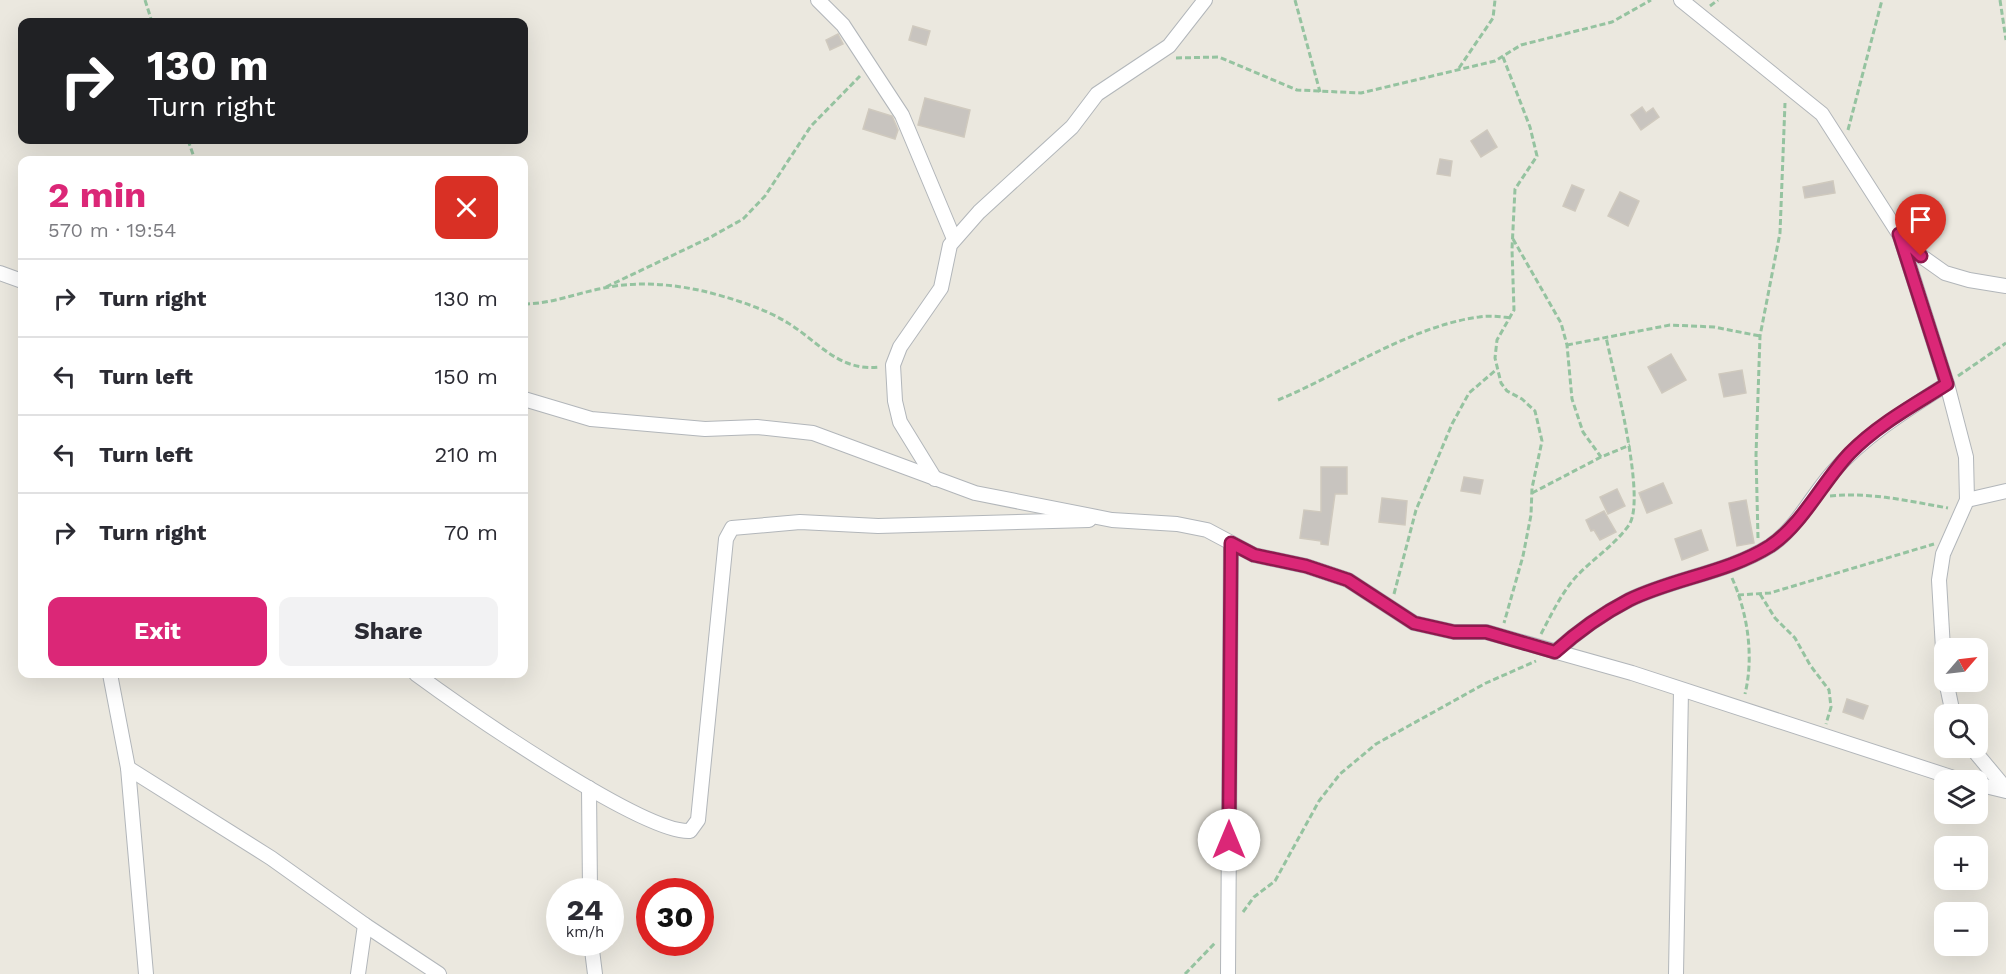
<!DOCTYPE html>
<meta charset="utf-8">
<style>
body{margin:0;font-family:"Work Sans",sans-serif;background:#f2f2f3;color:#2b2b33;height:100vh;display:flex;flex-direction:column;font-size:22px;white-space:nowrap}
*{box-sizing:border-box;margin:0}
p{font-size:20px;color:#7c7c81}
.icon{flex:none;width:33px;height:33px;fill:none;stroke:currentColor;stroke-width:2;stroke-linecap:round;stroke-linejoin:round}
.map{position:relative;flex:1;overflow:hidden}
.panel{position:absolute;left:18px;top:156px;width:510px;height:522px;display:flex;flex-direction:column;background:#fff;border-radius:12px;box-shadow:0 6px 24px #0002}
.panel>*{flex:none}
.guide{position:absolute;left:18px;top:18px;width:510px;height:126px;border-radius:12px;box-shadow:0 6px 24px #0002;background:#202124;color:#fff;overflow:hidden}
.needle{width:39px;rotate:62deg}
.tools{position:absolute;left:1934px;top:638px;display:grid;gap:12px}
.tools a{display:grid;place-items:center;width:54px;height:54px;border-radius:12px;background:#fff;box-shadow:0 6px 24px #0002;font-size:30px}
.speed{position:absolute;left:546px;top:878px;display:flex;gap:12px;font-size:30px;font-weight:700;text-align:center}
.speed>*{display:grid;place-content:center;width:78px;height:78px;border-radius:50%;background:#fff;box-shadow:0 6px 24px #0002;line-height:1}
.speed small{font-size:15px;font-weight:400}
.speed .limit{border:9px solid #d22;background:#fff;color:#111}
.pin{position:absolute;display:grid;place-items:center;width:51px;height:51px;color:#fff;margin:-62px -26px;border-radius:50% 50% 50% 0;rotate:-45deg;box-shadow:0 0 6px #0007}
.pin .icon{rotate:45deg}
.me{position:absolute;width:66px;margin:-33px;rotate:0deg;stroke-linejoin:round;filter:drop-shadow(0 0 4px #0008)}
.turn{display:flex;align-items:center;gap:21px;height:126px;padding:0 30px;font-size:27px}
.turn .icon{width:78px;height:78px;stroke-width:2.5}
.turn b{display:block;font-size:42px;line-height:51px}
.round{display:grid;place-items:center;flex:none;width:63px;height:63px;border-radius:12px;background:#f2f2f3}
.overview{display:flex;align-items:center;justify-content:space-between;height:102px;padding:0 30px}
h1{font-size:36px;font-weight:700;line-height:45px;color:#db2777}
.action{display:flex;gap:12px;margin-top:auto;padding:12px 30px}
.action a{flex:1;height:69px;border-radius:12px;background:#db2777;color:#fff;font-size:24px;font-weight:700;line-height:69px;text-align:center}
.action a+a{background:#f2f2f3;color:#2b2b33}
ul{padding:0;list-style:none}
li{display:flex;align-items:center;gap:18px;height:78px;padding:0 30px;border-top:2px solid #e1e1e2}
li div{flex:1}
li b{display:block;font-size:22px}
li em{font-style:normal}
.map>svg:first-child{display:block}
</style>
<div class="map">
<svg width="2006" height="974" viewBox="0 0 2006 974">
<rect width="100%" height="100%" fill="#ebe8df"/>
<g fill="#c8c4bf" stroke="#cfc9be" stroke-width="1.5">
<polygon points="913,26 930,31 926,45 909,40"/>
<polygon points="838,34 843,44 830,50 826,40"/>
<polygon points="925,98 970,110 964,137 918,125"/>
<polygon points="1642,107 1646,113 1653,108 1659,117 1641,130 1631,115"/>
<polygon points="869,109 892,116 898,130 895,139 863,129"/>
<polygon points="1487,130 1497,147 1481,157 1471,141"/>
<polygon points="1440,159 1452,161 1450,176 1437,174"/>
<polygon points="1833,181 1835,193 1805,198 1803,187"/>
<polygon points="1572,185 1584,190 1575,211 1563,206"/>
<polygon points="1620,192 1639,201 1628,226 1608,216"/>
<polygon points="1671,354 1686,380 1662,393 1648,367"/>
<polygon points="1742,370 1746,393 1724,397 1719,374"/>
<polygon points="1321,467 1347,467 1347,494 1335,494 1328,545 1321,544 1321,541 1300,538 1304,510 1321,512"/>
<polygon points="1464,477 1483,480 1480,494 1461,491"/>
<polygon points="1663,483 1672,503 1647,513 1639,493"/>
<polygon points="1617,489 1625,506 1608,514 1600,497"/>
<polygon points="1382,498 1407,501 1405,525 1379,522"/>
<polygon points="1746,500 1754,543 1737,546 1729,503"/>
<polygon points="1604,511 1616,532 1600,540 1594,530 1591,531 1586,520"/>
<polygon points="1701,530 1708,550 1682,560 1675,539"/>
<polygon points="1847,699 1868,706 1863,719 1843,712"/>
</g>
<g fill="none" stroke-linecap="round" stroke-linejoin="round">
<defs>
<g id="minor">
<polyline points="818,0 843,25 902,115 954,239"/>
<polyline points="1681,0 1822,114 1899,234 1921,256 1945,273 1969,280 2006,286"/>
<polyline points="1900,236 1947,384 1966,457 1967,500 1943,554 1939,580 1944,666"/>
<polyline points="0,273 22,281"/>
<polyline points="524,399 591,419 705,429 757,427 813,433 975,493 1112,520 1177,524 1207,530 1254,555 1306,566 1348,580 1414,623 1454,632 1486,632 1632,673 1960,780"/>
<polyline points="935,479 900,422 895,401 893,365 900,347 941,288 950,245 979,212 1072,127 1097,94 1169,46 1205,0"/>
<polyline points="1967,500 2006,491"/>
<path d="M1555,652c22,-20 47,-38 74,-52 45,-22 98,-27 141,-54 26,-17 41,-49 62,-73 32,-37 74,-63 115,-89"/>
<polyline points="110,674 128,768 146,974"/>
<path d="M416,674c45,33 227,160 274,157l8,-11 28,-281 6,-11 68,-6 78,4 211,-6"/>
<polyline points="1946,681 1953,714"/>
<polyline points="1971,747 2006,789"/>
<polyline points="128,768 271,858 365,925 439,974"/>
<polyline points="1977,784 2006,791"/>
<polyline points="589,788 590,891"/>
<polyline points="591,942 595,974"/>
<polyline points="358,974 365,925"/>
<polyline points="1228,974 1231,543"/>
<polyline points="1676,974 1681,690"/>
</g>
</defs>
<use href="#minor" stroke="#b2b6ba" stroke-width="16"/>
<g stroke="#95c3a0" stroke-width="3" stroke-dasharray="6 3" stroke-linecap="butt">
<polyline points="145,0 152,22"/>
<polyline points="1295,0 1320,92"/>
<polyline points="2000,0 2006,40"/>
<polyline points="1710,6 1718,0"/>
<polyline points="1503,57 1530,127 1537,156 1515,189 1512,249 1514,310 1497,340 1495,358 1501,383 1507,391 1522,399 1535,411 1542,441 1532,488 1531,515 1523,556 1504,623"/>
<polyline points="1176,58 1219,57 1297,90 1361,93 1495,61 1521,45 1612,22 1651,0"/>
<polyline points="1459,68 1493,18 1495,0"/>
<polyline points="1848,130 1882,0"/>
<polyline points="188,140 195,160"/>
<polyline points="1513,239 1561,323 1567,345 1572,399 1583,432 1601,457"/>
<polyline points="606,287 709,238 743,219 765,196 811,126 860,76"/>
<path d="M524,304c27,0 53,-11 80,-16 32,-7 67,-4 99,3 28,7 61,17 85,32 31,19 51,49 92,44"/>
<polyline points="1567,345 1670,325 1714,327 1760,336"/>
<polyline points="1958,376 2006,343"/>
<path d="M1278,400c63,-26 133,-74 201,-83 11,-2 22,0 33,1"/>
<polyline points="1532,493 1601,457 1630,445"/>
<path d="M1830,496c41,-4 78,5 118,12"/>
<polyline points="1758,538 1756,455 1760,336 1780,233 1785,103"/>
<path d="M1732,578c16,36 22,79 13,116"/>
<polyline points="1394,594 1416,510 1452,424 1469,393 1497,369"/>
<polyline points="1760,594 1775,618 1795,638 1810,665 1829,690 1831,707 1826,724"/>
<polyline points="1738,595 1770,593 1934,544"/>
<path d="M1541,634c10,-19 19,-38 33,-55 17,-19 40,-33 55,-54 18,-27 -16,-154 -23,-188"/>
<polyline points="1243,912 1254,897 1275,881 1319,801 1340,774 1376,744 1486,683 1536,661"/>
<polyline points="1185,974 1215,943"/>
</g>
<use href="#minor" stroke="#fff" stroke-width="14"/>
</g>
<g fill="none" stroke-linecap="round" stroke-linejoin="round">
<defs>
<path id="route" d="M1229,840l2,-297 23,12 52,11 42,14 66,43 40,9h32l69,20c22,-20 47,-38 74,-52 45,-22 98,-27 141,-54 33,-22 53,-65 80,-93 27,-28 64,-48 97,-69l-48,-150 22,22"/>
</defs>
<use href="#route" stroke="#8e194d" stroke-width="15"/>
<use href="#route" stroke="#db2777" stroke-width="10"/>
</g>
</svg>
<div class="tools">
<a><svg class="needle" viewBox="-14 -14 28 28"><path d="M0-13l5 13h-10z" fill="#e53935"/><path d="M0 13l5-13h-10z" fill="#7c7c81"/></svg></a>
<a><svg class="icon" aria-label="search" viewBox="0 0 24 24"><circle cx="10" cy="10" r="6"/><path d="M15 15l6 6"/></svg></a>
<a><svg class="icon" aria-label="layers" viewBox="0 0 24 24"><path d="M12 4l9 5-9 5-9-5zM3 14l9 5 9-5"/></svg></a>
<a>+</a>
<a>−</a>
</div>
<div class="speed"><div>24<small>km/h</small></div><div class="limit">30</div></div>
<div class="pin" style="left:1921px;top:256px;background:#d93025"><svg class="icon" aria-label="arrive" viewBox="0 0 24 24"><path d="M6 21V4h12l-3 4 3 4H6"/></svg></div>
<svg class="me" style="left:1229px;top:840px" viewBox="-20 -20 40 40"><circle r="19" fill="#fff"/><path d="M0-13L10 11 0 6-10 11z" fill="#db2777"/></svg>
<div class="guide">
<div class="turn"><svg class="icon" aria-label="right" viewBox="0 0 24 24"><path d="M7 20v-9h11M14 6l5 5-5 5"/></svg><div><b>130 m</b>Turn right</div></div>
</div>
<section class="panel">
<div class="overview"><div><h1>2 min</h1><p>570 m · 19:54</p></div><a class="round" style="background:#d93025;color:#fff"><svg class="icon" aria-label="close" viewBox="0 0 24 24"><path d="M6 6l12 12M18 6L6 18"/></svg></a></div>
<ul>
<li><svg class="icon" aria-label="right" viewBox="0 0 24 24"><path d="M7 20v-9h11M14 6l5 5-5 5"/></svg><div><b>Turn right</b></div><em>130 m</em></li>
<li><svg class="icon" aria-label="left" viewBox="0 0 24 24"><path d="M17 20v-9H6M10 6l-5 5 5 5"/></svg><div><b>Turn left</b></div><em>150 m</em></li>
<li><svg class="icon" aria-label="left" viewBox="0 0 24 24"><path d="M17 20v-9H6M10 6l-5 5 5 5"/></svg><div><b>Turn left</b></div><em>210 m</em></li>
<li><svg class="icon" aria-label="right" viewBox="0 0 24 24"><path d="M7 20v-9h11M14 6l5 5-5 5"/></svg><div><b>Turn right</b></div><em>70 m</em></li>
</ul>
<div class="action"><a>Exit</a><a>Share</a></div>
</section>
</div>
